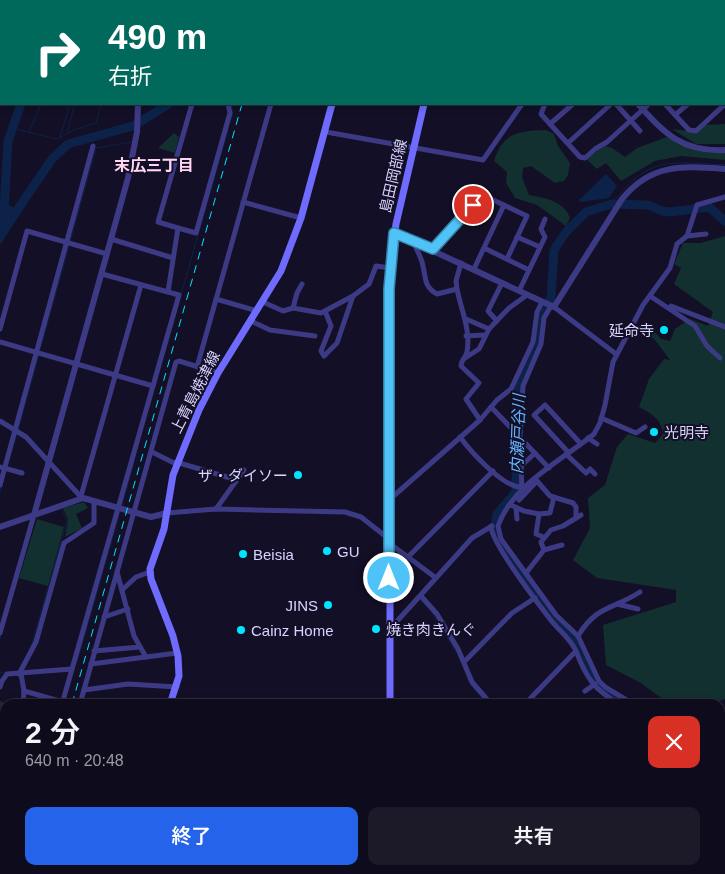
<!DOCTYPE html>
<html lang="ja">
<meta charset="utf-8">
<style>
body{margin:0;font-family:Helvetica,"Noto Sans JP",sans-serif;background:#1c1929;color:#f1f3f6;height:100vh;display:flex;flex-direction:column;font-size:19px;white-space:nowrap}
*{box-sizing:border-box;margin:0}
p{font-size:16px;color:#9b9ba3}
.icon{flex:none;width:28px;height:28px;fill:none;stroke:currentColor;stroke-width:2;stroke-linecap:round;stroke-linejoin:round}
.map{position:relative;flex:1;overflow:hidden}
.details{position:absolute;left:0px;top:699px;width:725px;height:176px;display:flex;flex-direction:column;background:#0e0b1c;border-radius:15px 15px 0 0;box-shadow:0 2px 8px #0003,0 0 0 1px #2e2b3b}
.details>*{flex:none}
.top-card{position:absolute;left:0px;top:0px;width:725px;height:105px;box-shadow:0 2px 8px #0003,0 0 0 1px #2e2b3b;background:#00695c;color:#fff;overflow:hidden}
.pin{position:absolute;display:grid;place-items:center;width:42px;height:42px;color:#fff;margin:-21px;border:2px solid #fff;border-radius:50%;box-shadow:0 1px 5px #0007}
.me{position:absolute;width:55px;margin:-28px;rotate:0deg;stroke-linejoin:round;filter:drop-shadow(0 0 4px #0008)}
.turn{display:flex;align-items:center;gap:18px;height:105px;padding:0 25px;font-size:22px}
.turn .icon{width:65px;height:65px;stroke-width:2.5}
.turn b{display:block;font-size:35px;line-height:42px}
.round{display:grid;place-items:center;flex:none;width:52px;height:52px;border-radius:10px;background:#1c1929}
.headline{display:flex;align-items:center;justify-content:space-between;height:85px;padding:0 25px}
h1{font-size:30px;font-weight:600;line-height:38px}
.action{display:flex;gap:10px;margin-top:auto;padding:10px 25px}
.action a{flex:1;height:58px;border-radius:10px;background:#2563eb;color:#fff;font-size:20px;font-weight:600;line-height:58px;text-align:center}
.action a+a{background:#1c1929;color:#f1f3f6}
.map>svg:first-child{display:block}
</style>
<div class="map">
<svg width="725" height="874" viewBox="0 0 725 874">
<rect width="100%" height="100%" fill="#130f26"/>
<g fill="#12302f">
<polygon points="725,124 725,144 696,144 672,129 698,132 704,125"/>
<path d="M546,130l8,4 4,12 12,17 -2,12 -4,6 -9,2 -24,-17 -8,2 -1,9 7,18c16,3 35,6 41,23l-4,8 -29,-21 -22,-7 -9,-15 1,-11 -13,-11c9,-29 25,-30 52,-31z"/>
<polygon points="174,133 179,137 175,153 158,148"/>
<polygon points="667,137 698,148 725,150 725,160 681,156 655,161 621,181 606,163 597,169 585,158 606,146 612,148 625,157 637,148"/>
<path d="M725,236v463l-11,5h-45l-28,-21 -35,-18 -3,-40 73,-23v-12l-79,-12 -24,-18 17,-32 -2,-30 17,-13 12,-38 11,-13 27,9 8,-9c-2,-15 -11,-20 -24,-27l10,-28 15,-20 6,1 -15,-20 -8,-6 7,-3 7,8 9,2 5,-12 15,-10 18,7 5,-14 -39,-28 7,-16 -7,-4 9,-21h18z"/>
<polygon points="84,502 88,508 76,514 82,528 65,537 68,520 63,508"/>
<polygon points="37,519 64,527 48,586 19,578"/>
<polygon points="0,701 7,704 5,805 0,805"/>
<polygon points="208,870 259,872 208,874"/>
</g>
<g fill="#0c2248">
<polygon points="606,174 617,186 609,198 580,202 579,200"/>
<polygon points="3,198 8,200 9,205 14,208 23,200 28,202 0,245 0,212"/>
</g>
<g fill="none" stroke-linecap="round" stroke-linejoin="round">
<g stroke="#0c2248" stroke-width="1">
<polyline points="263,1 263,0"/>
<polyline points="230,122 233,113 231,104"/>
<polyline points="12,128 57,139 74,130 96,123 101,104"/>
<polyline points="29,132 41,104"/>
<polyline points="67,132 75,104"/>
<polyline points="60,137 70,104"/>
<path d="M612,204c38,-49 56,-42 113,-39"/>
<polyline points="70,242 96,148 132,142"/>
<polyline points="181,295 228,129"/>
<polyline points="40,350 69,246"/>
<polyline points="18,430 39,354"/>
<polyline points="10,456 17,434"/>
<polyline points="0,493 2,486"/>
<polyline points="122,505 135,458"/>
<polyline points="420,600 432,612 456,652"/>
<polyline points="0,639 1,634"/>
<polyline points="31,647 67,521 62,509"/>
<polyline points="76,665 120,512"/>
<polyline points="0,673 4,672"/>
<polyline points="466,674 470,684 487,704"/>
<polyline points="720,850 725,874"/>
</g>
<g stroke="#0c2248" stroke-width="9">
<polyline points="55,0 55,1"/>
<polyline points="229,1 230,0"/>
<polyline points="18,209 52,159 68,144 133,126 169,104"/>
<polyline points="0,227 4,209 8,141 21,104"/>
<polyline points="627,704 599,686 586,666 573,637 554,618 497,539 494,531 497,514 516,492 517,402 519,386 539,338 542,313 551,298 554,251 557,245 567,231 586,212 612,204 649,205 662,211 670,212 709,207 725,221"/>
<polyline points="720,777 725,781"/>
</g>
<polyline stroke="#3d3a85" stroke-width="4" points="587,1 587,0"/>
<g stroke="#3d3a85" stroke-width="5">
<polyline points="40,0 44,1"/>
<polyline points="33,1 34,0"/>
<polyline points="83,1 84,0"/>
<polyline points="132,1 132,0"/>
<polyline points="219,1 220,0"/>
<polyline points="300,1 300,0"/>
<polyline points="572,1 573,0"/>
<polyline points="644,1 646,0"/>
<polyline points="685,1 686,0"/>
<polyline points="722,1 724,0"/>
<polyline points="724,36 725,35"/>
<polyline points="0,42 1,42"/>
<polyline points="724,71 725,70"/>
<polyline points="545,104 541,114 580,157 585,158 595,149 607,142 649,104"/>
<polyline points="616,104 640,131"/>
<polyline points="665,104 689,130 696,131 725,104"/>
<polyline points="675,115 688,104"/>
<polyline points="550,124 573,104"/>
<polyline points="326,132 483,160 522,104"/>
<polyline points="568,143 611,104"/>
<polyline points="491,199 527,216 507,259"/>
<polyline points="243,202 301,218"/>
<polyline points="178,228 196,233 230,113 228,104"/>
<polyline points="687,236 697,205 725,197"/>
<polyline points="517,237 540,247"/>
<polyline points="111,239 173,258"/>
<path d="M414,242c2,7 6,13 8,20 4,13 1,25 15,32l20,-5c4,21 14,41 10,63 -1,5 -6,8 -6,14l18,17 -13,16 14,21"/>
<polyline points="484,248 529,270"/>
<polyline points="433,249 473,205"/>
<polyline points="474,269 504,205"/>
<polyline points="457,289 456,281 461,263"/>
<polyline points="519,291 545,237 541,229 545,219"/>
<polyline points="168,292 178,228 158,222 192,104"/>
<polyline points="650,296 695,326 707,346 720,358"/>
<polyline points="216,299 257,311"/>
<polyline points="263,302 283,311 293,308 321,313 353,296 369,284 376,266 390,268"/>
<polyline points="671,306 725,327"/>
<polyline points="554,307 616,354"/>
<polyline points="293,308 297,293 302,284"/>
<polyline points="325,311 331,326 321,351 324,356 337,343 353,296"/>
<polyline points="466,319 489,329 509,308 527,295"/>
<polyline points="251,321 270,330 315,336"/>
<polyline points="497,321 488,311 502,283"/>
<polyline points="0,329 27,231 107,254"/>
<polyline points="466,336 484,335"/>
<polyline points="0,342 153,386"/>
<polyline points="465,358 479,349 489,329"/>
<polyline points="197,367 271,104"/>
<polyline points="491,407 549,468"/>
<polyline points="601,418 636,433 645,427"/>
<polyline points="0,421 26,437 81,497"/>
<path d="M460,437c11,15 42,49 60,50"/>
<polyline points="588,438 597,444"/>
<polyline points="152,452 176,464"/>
<polyline points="568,452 534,415 545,405 581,444"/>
<polyline points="566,454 586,473 590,469 595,474"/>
<polyline points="176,462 237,480"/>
<polyline points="0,467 22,473"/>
<polyline points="520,467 535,453"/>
<polyline points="0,485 93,146"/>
<polyline points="522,491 520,438 523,386 541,344 544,318 551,306"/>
<polyline points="81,496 141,285"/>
<polyline points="389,500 480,420 497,400 511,389 533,342 537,312 542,302"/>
<polyline points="519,500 537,481 550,496 573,503 576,507 576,518"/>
<polyline points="511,505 524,511 539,514 536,534 543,537"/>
<polyline points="516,508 517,519"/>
<polyline points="216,509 244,470"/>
<polyline points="167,513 216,509 345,512 361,517 389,539"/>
<polyline points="539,514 550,513 554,497"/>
<path d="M491,526c0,17 46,76 59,93 9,12 20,19 26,32l-51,53"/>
<polyline points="389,543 436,578"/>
<polyline points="544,550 562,545"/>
<polyline points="408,557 493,471"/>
<polyline points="117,572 134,636 146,657"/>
<polyline points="526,573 544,550 541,542 551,530 563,526 581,515"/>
<polyline points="122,590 136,577 150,572"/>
<polyline points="421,596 437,614 458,649 472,682 491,704"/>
<polyline points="617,604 638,609"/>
<polyline points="104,617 128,609"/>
<polyline points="390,629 472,538 492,526"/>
<polyline points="0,633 34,515"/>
<path d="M578,636c19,-31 34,-26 62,-44"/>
<polyline points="94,651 140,647"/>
<path d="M576,651c10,27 19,39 43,53"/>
<polyline points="464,662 512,613 535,598"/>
<polyline points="91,664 177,653"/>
<polyline points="19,674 36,642 64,543 94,523 94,501"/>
<polyline points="21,674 24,691 23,704"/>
<polyline points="0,687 2,681 7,674 72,669"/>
<polyline points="84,690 128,684 177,687"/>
<polyline points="24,691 63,702"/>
<polyline points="585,691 595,684"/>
<polyline points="171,703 371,704"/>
<polyline points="62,704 179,295 102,274"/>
<polyline points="80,704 176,362 179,361 218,373"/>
<path d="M633,704l-28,-17 -6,-6 -21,-45 -22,-21 -55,-76 -3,-13c15,-42 63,-65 96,-92l6,-11 5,-18 8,-43 30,-57 27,-37 7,-24 10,-8 19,-2"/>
<polyline points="720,770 725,774"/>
<polyline points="720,782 725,787"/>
<polyline points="0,808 5,807"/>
<polyline points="0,835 5,834"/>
<polyline points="69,870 69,874"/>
<polyline points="705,870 706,874"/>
<polyline points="13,874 14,870"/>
<polyline points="33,874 34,870"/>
<polyline points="201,874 201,870"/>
<polyline points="315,874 316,870"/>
<polyline points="443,874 445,870"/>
<polyline points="475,874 478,870"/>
<polyline points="515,874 516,870"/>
</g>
<g stroke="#3d3a85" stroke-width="6">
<polyline points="620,0 621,1"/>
<polyline points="172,1 173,0"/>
<path d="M638,104c27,30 44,48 87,46"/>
<path d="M394,233l160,74 68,-108c29,-36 61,-33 103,-30"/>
<polyline points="34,515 128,178 137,132 138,104"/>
<polyline points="0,527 83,498 151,517 167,513"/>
<polyline points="720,818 725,818"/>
<polyline points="625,874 625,870"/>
</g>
<g stroke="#6f6bff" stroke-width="7">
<polyline points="345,1 345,0"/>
<polyline points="448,1 449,0"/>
<polyline points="170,704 179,676 178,656 173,636 151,579 150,569 164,529 173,475 199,410 218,373 281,271 301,218 332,104"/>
<polyline points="390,704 390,270 396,224 424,104"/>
<polyline points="150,870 150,874"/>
<polyline points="388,874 388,870"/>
</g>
<g stroke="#00e5ff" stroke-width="1" stroke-dasharray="8 6" stroke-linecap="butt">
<polyline points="272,1 272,0"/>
<polyline points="72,704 242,104"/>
<polyline points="25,874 27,870"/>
</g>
</g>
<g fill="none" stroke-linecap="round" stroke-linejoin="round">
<defs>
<polyline id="route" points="389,578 389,289 394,233 433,249 473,205"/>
</defs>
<use href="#route" stroke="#337fa1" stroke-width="12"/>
<use href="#route" stroke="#4fc3f7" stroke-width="9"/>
</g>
<g fill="#00e5ff" stroke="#130f26" stroke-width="2">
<circle cx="664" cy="330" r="5"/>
<circle cx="654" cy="432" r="5"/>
<circle cx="298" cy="475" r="5"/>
<circle cx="327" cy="551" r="5"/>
<circle cx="243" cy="554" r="5"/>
<circle cx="328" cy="605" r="5"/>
<circle cx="376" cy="629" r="5"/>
<circle cx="241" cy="630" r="5"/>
</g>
<g text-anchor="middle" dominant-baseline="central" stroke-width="4" stroke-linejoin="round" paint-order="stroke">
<g font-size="15" fill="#d9d4ff" stroke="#130f26">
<text transform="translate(393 176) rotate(-77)">島田岡部線</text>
<text transform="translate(195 392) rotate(-63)">上青島焼津線</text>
</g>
<g font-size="15" fill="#d9d4ff" stroke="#130f26" text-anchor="start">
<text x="654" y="330" text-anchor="end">延命寺</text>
<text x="664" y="432">光明寺</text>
<text x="288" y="475" text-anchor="end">ザ・ダイソー</text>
<text x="337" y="551">GU</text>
<text x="253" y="554">Beisia</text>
<text x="318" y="605" text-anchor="end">JINS</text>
<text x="386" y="629">焼き肉きんぐ</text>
<text x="251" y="630">Cainz Home</text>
</g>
<g font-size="16" font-weight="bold" fill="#ffd6f0" stroke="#130f26">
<text x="154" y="165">末広三丁目</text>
</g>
<g font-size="16" font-style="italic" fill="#62b6ff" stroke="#130f26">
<text transform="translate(518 434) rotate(-88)">内瀬戸谷川</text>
</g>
</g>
</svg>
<div class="pin" style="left:473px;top:205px;background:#d93025"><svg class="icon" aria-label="arrive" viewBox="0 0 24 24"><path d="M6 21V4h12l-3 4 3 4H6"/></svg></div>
<svg class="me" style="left:389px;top:578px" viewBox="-20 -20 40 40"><circle r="17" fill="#4fc3f7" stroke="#fff" stroke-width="3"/><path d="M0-11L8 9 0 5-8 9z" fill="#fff"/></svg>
<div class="top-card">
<div class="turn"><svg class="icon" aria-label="right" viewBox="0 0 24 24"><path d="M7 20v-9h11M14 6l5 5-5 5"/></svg><div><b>490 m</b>右折</div></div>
</div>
<section class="details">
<div class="headline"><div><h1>2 分</h1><p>640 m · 20:48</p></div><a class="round" style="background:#d93025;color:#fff"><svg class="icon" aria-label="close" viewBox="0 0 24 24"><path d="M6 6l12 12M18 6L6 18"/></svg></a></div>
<div class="action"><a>終了</a><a>共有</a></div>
</section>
</div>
